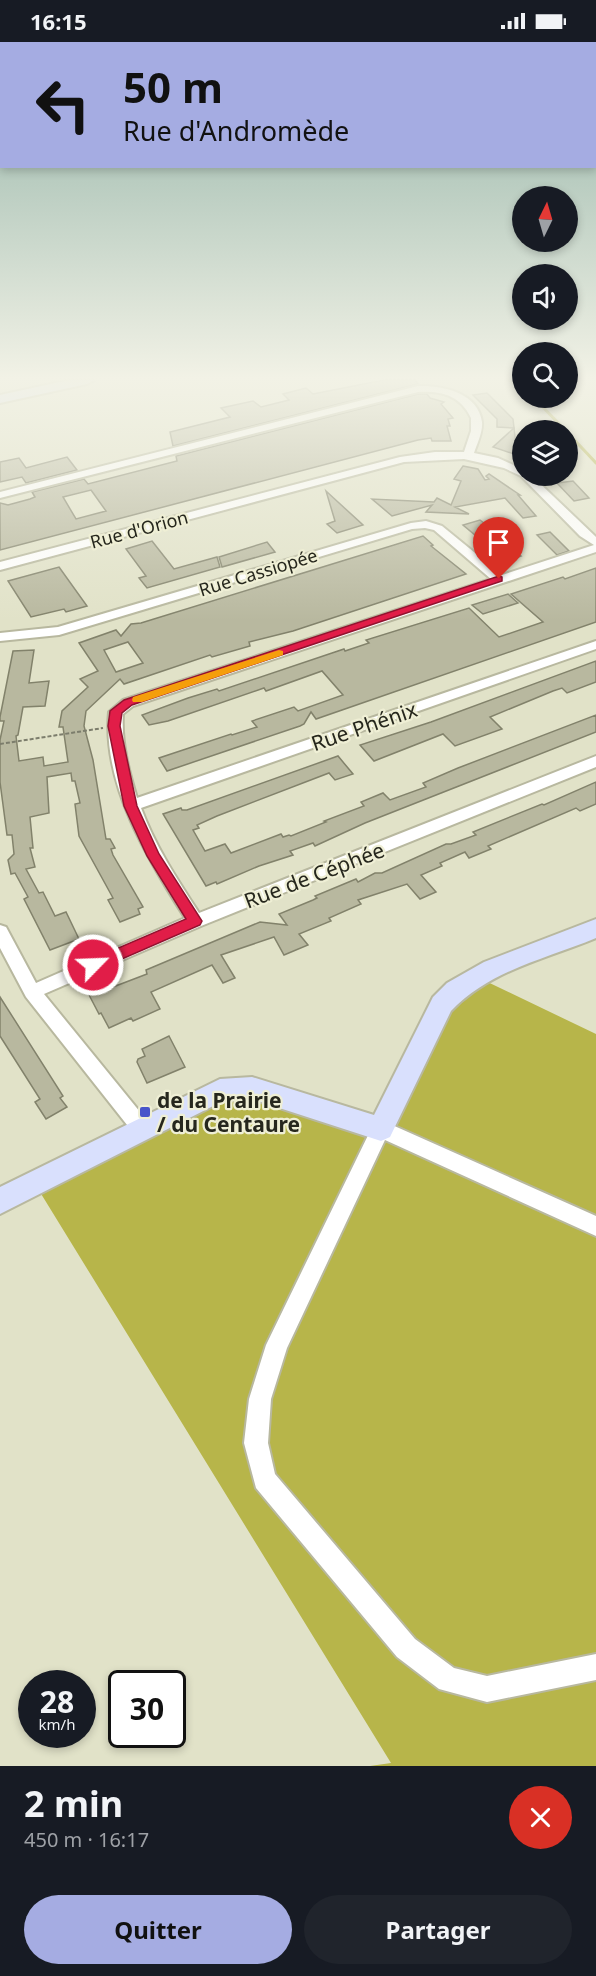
<!DOCTYPE html>
<html lang="fr">
<meta charset="utf-8">
<style>
body{margin:0;font-family:"Noto Sans",sans-serif;background:#20242c;color:#f1f3f6;height:100vh;display:flex;flex-direction:column;font-size:22px;white-space:nowrap}
*{box-sizing:border-box;margin:0}
p{font-size:20px;color:#9ea1a6}
.icon{flex:none;width:33px;height:33px;fill:none;stroke:currentColor;stroke-width:2;stroke-linecap:round;stroke-linejoin:round}
.map{position:relative;height:1724px;overflow:hidden}
.side{display:flex;flex-direction:column;background:#171b24;flex:1}
.side>*{flex:none}
.guide{position:absolute;left:0px;top:0px;width:597px;height:126px;box-shadow:0 3px 9px #0003;background:#a5ace2;color:#111;overflow:hidden}
.needle{width:39px;rotate:5deg}
.fabs{position:absolute;left:512px;top:144px;display:grid;gap:12px}
.fabs a{display:grid;place-items:center;width:66px;height:66px;border-radius:50%;background:#171b24;box-shadow:0 3px 9px #0003;font-size:30px}
.speed{position:absolute;left:18px;top:1628px;display:flex;gap:12px;font-size:30px;font-weight:700;text-align:center}
.speed>*{display:grid;place-content:center;width:78px;height:78px;border-radius:50%;background:#171b24;box-shadow:0 3px 9px #0003;line-height:1}
.speed small{font-size:15px;font-weight:400}
.speed .limit{border:3px solid #111;border-radius:9px;background:#fff;color:#111}
.pin{position:absolute;display:grid;place-items:center;width:51px;height:51px;color:#fff;margin:-62px -26px;border-radius:50% 50% 50% 0;rotate:-45deg;box-shadow:0 0 6px #0007}
.pin .icon{rotate:45deg}
.me{position:absolute;width:66px;margin:-33px;rotate:66deg;stroke-linejoin:round;filter:drop-shadow(0 0 4px #0008)}
.turn{display:flex;align-items:center;gap:21px;height:126px;padding:0 24px;font-size:27px}
.turn .icon{width:78px;height:78px;stroke-width:2.5}
.turn b{display:block;font-size:42px;line-height:51px}
.round{display:grid;place-items:center;flex:none;width:63px;height:63px;border-radius:32px;background:#20242c}
.overview{display:flex;align-items:center;justify-content:space-between;height:102px;padding:0 24px}
h1{font-size:36px;font-weight:700;line-height:45px}
.button{display:flex;gap:12px;margin-top:auto;padding:12px 24px}
.button a{flex:1;height:69px;border-radius:36px;background:#a5ace2;color:#111;font-size:24px;font-weight:700;line-height:69px;text-align:center}
.button a+a{background:#20242c;color:#f1f3f6}
.status{display:flex;justify-content:space-between;align-items:center;height:42px;padding:0 30px;background:#171b24;direction:ltr}
.status svg{height:16px;fill:currentColor}
.map>svg:first-child{display:block}
</style>
<div class="status"><b>16:15</b><svg viewBox="0 0 49 12"><path d="M0 12V9h3v3zM5 12V6h3v6zM10 12V3h3v9zM15 12V0h3v12zM26 1h20v11H26zM47 4h2v5h-2z"/></svg></div>
<div class="map">
<svg width="596" height="1724" viewBox="0 0 596 1724">
<rect width="100%" height="100%" fill="#e1e2c8"/>
<polygon fill="#b7b54a" points="475,934 596,992 596,1724 370,1724 391,1721 35,1142 220,1048 381,1086 442,962"/>
<g fill="none" stroke-linecap="round" stroke-linejoin="round">
<g stroke="#b0ae42" stroke-width="3">
<polyline points="509,338 522,347"/>
<polyline points="534,356 565,388"/>
<polyline points="567,390 596,421"/>
</g>
</g>
<g fill="#b8b89f" stroke="#82826b" stroke-width="1.5" fill-rule="evenodd">
<polygon points="384,338 415,338 418,342 173,404 170,390 230,375 221,366 253,359 261,365 289,358 283,352 306,346 313,352"/>
<polygon points="487,351 513,377 514,386 497,385 497,377 473,353"/>
<path d="M418,352h9l3,4 14,4 -3,2 12,14 -5,1 2,7h-3l4,15h-19l-1,-3 -13,2 -418,110v-47l8,2 22,-6 5,-2 -3,-5 52,-13 4,5 89,-23 -1,-5zM91,448l15,21 -30,8 -13,-22z"/>
<polygon points="514,386 517,413 493,405"/>
<polygon points="67,415 77,428 26,441 22,435 0,440 0,420 19,416 26,426"/>
<polygon points="463,424 478,427 485,438 489,437 486,434 489,432 520,453 518,453 536,474 523,476 505,456 455,465 469,472 426,470 432,463 392,474 372,457 434,460 437,456 451,463 461,439 454,437"/>
<polygon points="573,439 589,456 574,459 557,441"/>
<polygon points="326,449 363,483 337,491 327,482 335,479"/>
<polygon points="480,478 514,505 511,506 521,514 508,519 504,517 463,483"/>
<polygon points="550,490 569,509 557,513 537,493"/>
<path d="M423,494l10,9 -2,1 35,28 -173,57 -44,11 1,4 -38,11 -2,-2 -86,29 -4,-5 -34,32 -2,15 9,34 13,79h4l5,9 -4,1 2,6 30,52 -5,2 2,5 -20,8 -12,-22 5,-2 -34,-62 -4,-32 5,-1 -5,-22h-3l-1,-8 -24,4 2,36 -19,4 3,31h-3l5,19 -9,2 13,24 4,-1 12,24 11,-4 13,27 -29,11 -26,-51 4,-2 -13,-24 -4,1 -3,-14 6,-6 -2,-19h-5l-7,-53v-42l4,-19h-4v-4l13,-66 21,-1 -5,33 20,-2 -4,25 -22,1 -5,28 -2,1 3,25 24,-4 1,9 24,-4 -5,-35h-4l3,-16 26,-24 -8,-8 18,-8 -19,-28 37,-13 5,6 10,-12 10,-1zM128,600l15,21 -27,9 -12,-22z"/>
<polygon points="152,499 174,527 217,515 220,525 147,546 139,536 146,534 126,507"/>
<polygon points="267,500 275,510 222,525 219,515"/>
<polygon points="59,525 87,564 66,570 64,567 31,575 8,539"/>
<polygon points="596,526 596,580 316,677 311,670 304,682 300,684 167,729 159,716 231,692 232,693 257,685 252,679 294,665 298,669 343,653 322,629 266,649 264,646 168,679 149,683 142,673 188,656 217,647 219,649 344,607 345,609 369,601 366,598 469,566 499,595 543,580 511,552 563,535 565,537"/>
<polygon points="508,552 518,561 483,572 472,563"/>
<polygon points="596,619 596,640 567,651 562,646 553,649 490,675 502,687 455,704 443,692 374,719 360,703 431,680"/>
<polygon points="596,673 596,690 365,781 315,804 313,801 290,809 293,813 259,824 217,842 216,840 206,844 163,772 181,766 182,768 187,768 338,714 353,732 335,738 329,731 217,774 197,783 199,786 193,788 205,809 225,802 231,811 281,792 283,795 289,793 291,794 326,780 324,779 364,764 361,760 383,751 390,758 426,745 423,741 458,726"/>
<polygon points="596,740 596,762 580,769 576,766 488,804 491,807 469,816 465,810 440,821 442,824 421,833 436,850 420,857 407,842 358,858 361,862 329,876 331,879 299,892 308,903 284,913 274,895 221,913 235,936 223,941 212,923 151,950 160,967 133,979 131,976 109,986 101,971 99,972 88,951 111,942 113,945 147,932 146,928 260,880 287,883 279,872 313,858 317,856 315,854 356,837 358,840 375,831 382,831 446,802 451,802 476,793 473,790 542,762 544,763"/>
<polygon points="0,955 63,1054 60,1056 67,1065 46,1077 35,1060 40,1057 0,994"/>
<polygon points="169,994 185,1025 147,1041 137,1020 138,1017 145,1014 142,1007"/>
</g>
<g fill="none" stroke-linecap="round" stroke-linejoin="round">
<defs>
<g id="street">
<path d="M418,344c23,-1 60,6 64,36 1,10 -5,22 -8,31l24,5 24,11v7h10l64,61v15l-463,154 -10,8c-2,28 6,58 14,84l459,-157v8l-455,159c14,38 36,71 58,105l397,-157v11l-395,159 -157,68 105,129 3,6 -3,6 -7,3 -7,-3 -109,-138 -26,-49v-23l6,2 30,56 149,-65c-37,-58 -83,-134 -76,-206l14,-12 368,-121 -57,-49 -9,-2 -13,1 -353,106 -59,6v-8l58,-6 353,-104 15,-2 16,5 60,49 92,-30 -14,-9 -59,-60 -17,-8 -40,-9 -60,3 -404,108v-8l400,-105 35,-5h29l7,-21v-13c-11,-23 -30,-27 -53,-26l-418,106v-6z"/>
<polygon points="381,1078 596,1174 596,1194 385,1098 287,1306 271,1357 268,1401 275,1432 415,1597 454,1626 487,1634 596,1612 596,1638 487,1660 439,1647 397,1615 256,1446 244,1401 249,1357 266,1303 374,1081"/>
</g>
<g id="secondary">
<polygon points="69,338 94,338 87,342 0,361 0,353"/>
<path d="M596,877v19c-50,21 -106,32 -145,73l-61,126 -9,4 -129,-42 -29,2 -223,113v-27l220,-108 32,-2 122,38 59,-118 14,-14 37,-21z"/>
</g>
</defs>
<use href="#street" stroke="#b8b89f" stroke-width="4"/>
<use href="#secondary" stroke="#b8b89f" stroke-width="4"/>
<polyline stroke="#7c7d6c" stroke-width="2" stroke-dasharray="4 2" stroke-linecap="butt" points="0,702 103,686"/>
<use href="#street" fill="#fff" fill-rule="evenodd"/>
<use href="#secondary" fill="#d9e0fd" fill-rule="evenodd"/>
</g>
<linearGradient id="sky" x2="0" y2="1"><stop stop-color="#91b2a6"/><stop offset="0.58" stop-color="#f2f2e6"/><stop offset="1" stop-color="#f2f2e6" stop-opacity="0"/></linearGradient>
<rect width="596" height="579" fill="url(#sky)"/>
<polygon fill="#e11d48" stroke="#92132f" stroke-width="1.5" points="499,534 502,535 502,539 132,663 122,671 120,684 137,764 159,812 202,879 200,883 99,927 88,927 86,923 88,919 186,877 147,814 124,764 108,684 110,669 124,658"/>
<polygon fill="#f59e0b" points="279,608 283,609 283,613 142,660 133,660 132,658 133,655"/>
<rect fill="#4855ca" stroke="#efefd5" stroke-width="2" x="139" y="1064" width="12" height="12" rx="3"/>
<g text-anchor="middle" dominant-baseline="central" stroke-width="4.5" stroke-linejoin="round" paint-order="stroke">
<g font-size="18" fill="#26271d" stroke="#efefd5">
<text transform="translate(139 487) rotate(-15)">Rue d'Orion</text>
<text transform="translate(258 530) rotate(-17)">Rue Cassiopée</text>
</g>
<g font-size="21" fill="#26271d" stroke="#efefd5">
<text transform="translate(364 684) rotate(-19)">Rue Phénix</text>
<text transform="translate(314 833) rotate(-21)">Rue de Céphée</text>
</g>
<g font-size="21" font-weight="bold" fill="#26271d" stroke="#efefd5" text-anchor="start">
<text x="157" y="1058">de la Prairie<tspan x="157" dy="24">/ du Centaure</tspan></text>
</g>
</g>
</svg>
<div class="fabs">
<a><svg class="needle" viewBox="-14 -14 28 28"><path d="M0-13l5 13h-10z" fill="#e53935"/><path d="M0 13l5-13h-10z" fill="#9ea1a6"/></svg></a>
<a><svg class="icon" aria-label="sound" viewBox="0 0 24 24"><path d="M4 9h4l5-4v14l-5-4H4zM17 9q2 3 0 6"/></svg></a>
<a><svg class="icon" aria-label="search" viewBox="0 0 24 24"><circle cx="10" cy="10" r="6"/><path d="M15 15l6 6"/></svg></a>
<a><svg class="icon" aria-label="layers" viewBox="0 0 24 24"><path d="M12 4l9 5-9 5-9-5zM3 14l9 5 9-5"/></svg></a>
</div>
<div class="speed"><div>28<small>km/h</small></div><div class="limit">30</div></div>
<div class="pin" style="left:499px;top:537px;background:#d93025"><svg class="icon" aria-label="arrive" viewBox="0 0 24 24"><path d="M6 21V4h12l-3 4 3 4H6"/></svg></div>
<svg class="me" style="left:93px;top:923px" viewBox="-20 -20 40 40"><circle r="17" fill="#e11d48" stroke="#fff" stroke-width="3"/><path d="M0-11L8 9 0 5-8 9z" fill="#fff"/></svg>
<div class="guide">
<div class="turn"><svg class="icon" aria-label="left" viewBox="0 0 24 24"><path d="M17 20v-9H6M10 6l-5 5 5 5"/></svg><div><b>50 m</b>Rue d'Andromède</div></div>
</div>
</div>
<section class="side">
<div class="overview"><div><h1>2 min</h1><p>450 m · 16:17</p></div><a class="round" style="background:#d93025;color:#fff"><svg class="icon" aria-label="close" viewBox="0 0 24 24"><path d="M6 6l12 12M18 6L6 18"/></svg></a></div>
<div class="button"><a>Quitter</a><a>Partager</a></div>
</section>
